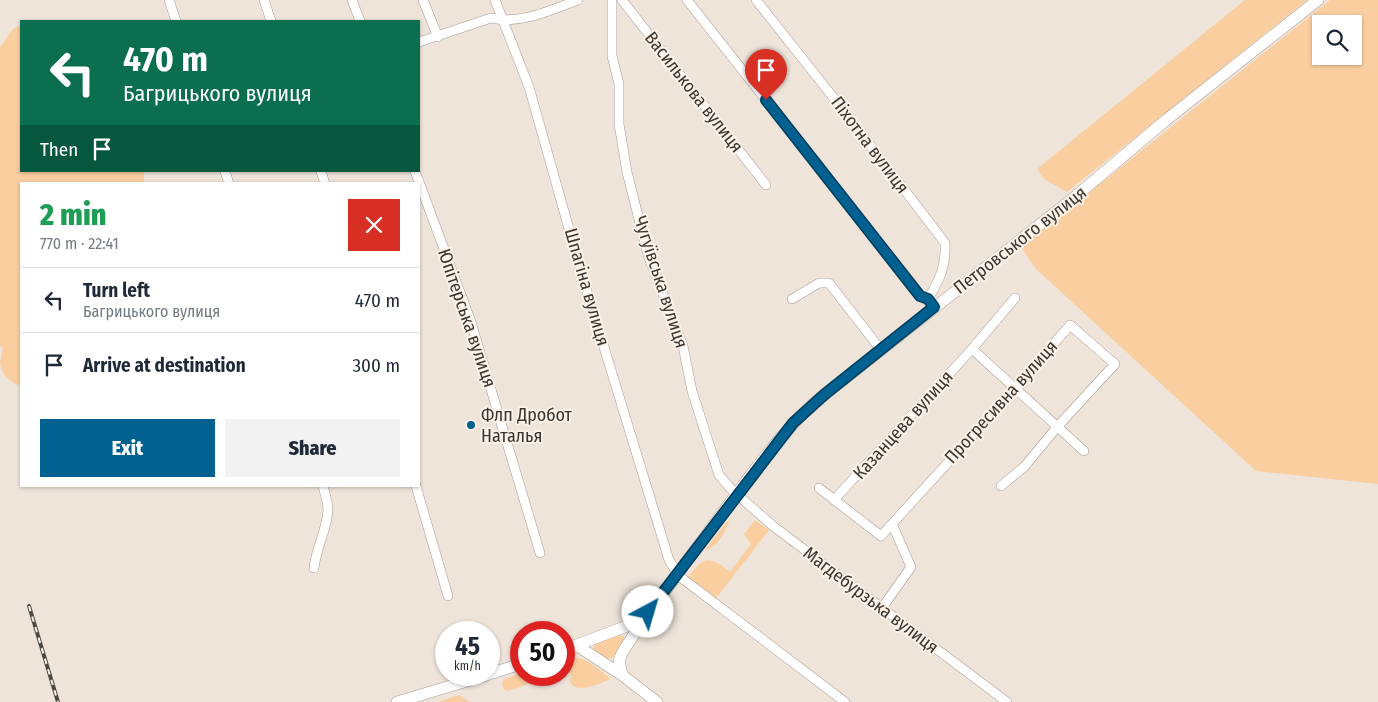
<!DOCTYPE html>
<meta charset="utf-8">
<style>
body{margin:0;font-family:"Fira Sans Condensed",sans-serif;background:#f2f2f3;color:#1f2937;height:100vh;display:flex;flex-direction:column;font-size:19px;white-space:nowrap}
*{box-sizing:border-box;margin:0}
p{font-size:16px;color:#747a83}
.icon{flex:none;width:28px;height:28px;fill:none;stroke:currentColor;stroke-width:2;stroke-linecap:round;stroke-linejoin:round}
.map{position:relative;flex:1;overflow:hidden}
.sheet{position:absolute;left:20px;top:182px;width:400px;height:305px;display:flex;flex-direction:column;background:#fff;border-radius:0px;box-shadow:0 1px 4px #0004}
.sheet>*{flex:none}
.banner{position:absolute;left:20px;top:20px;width:400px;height:152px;border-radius:0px;box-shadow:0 1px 4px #0004;background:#0b6e4f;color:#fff;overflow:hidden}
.tools{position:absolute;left:1312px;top:15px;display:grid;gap:10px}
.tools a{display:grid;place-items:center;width:50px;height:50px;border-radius:0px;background:#fff;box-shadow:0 1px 4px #0004;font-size:25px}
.speed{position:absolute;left:435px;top:621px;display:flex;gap:10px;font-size:25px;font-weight:700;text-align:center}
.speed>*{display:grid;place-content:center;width:65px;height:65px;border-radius:50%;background:#fff;box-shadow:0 1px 4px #0004;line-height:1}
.speed small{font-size:12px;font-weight:400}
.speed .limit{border:8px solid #d22;background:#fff;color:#111}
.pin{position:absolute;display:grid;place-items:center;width:42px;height:42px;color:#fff;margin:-51px -21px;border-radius:50% 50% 50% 0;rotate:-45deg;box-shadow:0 0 5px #0007}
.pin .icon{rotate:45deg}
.me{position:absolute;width:55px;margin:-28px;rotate:39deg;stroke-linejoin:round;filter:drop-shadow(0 0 4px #0008)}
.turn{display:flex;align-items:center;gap:18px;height:105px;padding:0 20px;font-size:22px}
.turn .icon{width:65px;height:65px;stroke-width:2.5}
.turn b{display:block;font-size:35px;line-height:42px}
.then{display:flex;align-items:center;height:48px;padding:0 20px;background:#0003;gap:10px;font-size:19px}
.round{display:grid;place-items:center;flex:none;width:52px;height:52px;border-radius:0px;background:#f2f2f3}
.headline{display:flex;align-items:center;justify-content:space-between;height:85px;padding:0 20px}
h1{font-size:30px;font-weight:800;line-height:38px;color:#1e9e55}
.cta{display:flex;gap:10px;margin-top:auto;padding:10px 20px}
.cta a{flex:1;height:58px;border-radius:0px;background:#006090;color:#fff;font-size:20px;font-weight:800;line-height:58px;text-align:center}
.cta a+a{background:#f2f2f3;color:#1f2937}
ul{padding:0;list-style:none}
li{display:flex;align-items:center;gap:15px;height:65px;padding:0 20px;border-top:1px solid #e0e1e3}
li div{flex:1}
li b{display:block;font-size:19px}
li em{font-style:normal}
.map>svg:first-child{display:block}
</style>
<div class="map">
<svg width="1378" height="702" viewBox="0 0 1378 702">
<rect width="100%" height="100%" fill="#eee4da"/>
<g fill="#fbce9f" fill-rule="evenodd">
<polygon points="1245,0 1307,0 1067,192 1044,179 1037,169"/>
<path d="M1330,0h48v484l-122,-13 -220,-202 -15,-22zM1321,24h33v32h-33z"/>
<path d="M21,26v145h123v13h-123v201c-10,0 -21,-13 -21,-23 1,-4 2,-9 3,-13l-3,-3v-299l14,-19z"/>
<path d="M755,520l14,10 -56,72 -27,-22c17,-23 22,-26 44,-8l21,-28 -7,-10z"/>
<path d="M727,521l2,1c-5,11 -12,26 -24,28z"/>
<polygon points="620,635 624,637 624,642 612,658 605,658 593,649 595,644"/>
<path d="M570,657c17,0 28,12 41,22 -11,4 -38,18 -42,0l3,-2 -5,-7 -3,1v-12z"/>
<polygon points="521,673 521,675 540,675 536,676 536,681 508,691 504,689 502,685 503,680"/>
<polygon points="459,695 470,702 438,702"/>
</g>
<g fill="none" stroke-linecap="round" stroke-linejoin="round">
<defs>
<g id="minor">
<polyline points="169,0 176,21"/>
<polyline points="264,0 271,21"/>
<polyline points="352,0 360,21"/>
<polyline points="423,0 438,37"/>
<polyline points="495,0 529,87 582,275 669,560 679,576 845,702"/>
<polyline points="612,0 612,56 619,84 619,124 627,172 648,255 683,346 692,391 719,475 732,490 773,526 1007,702"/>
<polyline points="622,0 766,185"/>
<polyline points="687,0 921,296 928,299 934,307"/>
<path d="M756,0l96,121 93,122c1,24 -5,36 -17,56"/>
<path d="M419,42l72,-24c29,7 60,-8 87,-18"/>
<polyline points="225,171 229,184"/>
<polyline points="321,171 325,184"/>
<polyline points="415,171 470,319 540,553"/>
<polyline points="792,299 819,283 829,283 881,350"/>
<polyline points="972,349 1084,451"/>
<polyline points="416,486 448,596"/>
<polyline points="819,488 881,536 1015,389 1070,325 1115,364 1058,426 1024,467 1001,486"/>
<polyline points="834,500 972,349 1015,298"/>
<path d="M314,568c2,-20 13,-38 14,-58 0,-8 -3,-16 -5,-24"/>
<polyline points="882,608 911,567 892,524"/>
</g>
<g id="major">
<polyline points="576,645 622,675 657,702"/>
<path d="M564,650l68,-26c24,-15 40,-43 57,-66 40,-52 77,-110 125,-155l262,-207 90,-76 152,-120"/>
<polyline points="489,674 521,664"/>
<polyline points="622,675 619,661 622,653 644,619"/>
<polyline points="397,702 487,675"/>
</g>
</defs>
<use href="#minor" stroke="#a49b92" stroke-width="10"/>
<use href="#major" stroke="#a49b92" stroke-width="12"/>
<use href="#minor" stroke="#fff" stroke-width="9"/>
<use href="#major" stroke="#fff" stroke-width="11"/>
<defs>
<polyline id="rail" points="29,606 58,702"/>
</defs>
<use href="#rail" stroke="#4c4944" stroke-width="4"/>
<use href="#rail" stroke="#fbf1e7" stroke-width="2" stroke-dasharray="5.5" stroke-linecap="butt"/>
</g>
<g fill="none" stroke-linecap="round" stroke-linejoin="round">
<defs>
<polyline id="route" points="648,612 793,423 825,394 934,307 928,299 920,296 766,100"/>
</defs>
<use href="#route" stroke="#003e5e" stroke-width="12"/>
<use href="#route" stroke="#006090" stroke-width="9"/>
</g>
<circle fill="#006090" stroke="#fbf1e7" stroke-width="2" cx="471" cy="425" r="5"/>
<g text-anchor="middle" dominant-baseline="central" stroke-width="4" stroke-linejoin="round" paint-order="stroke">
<g font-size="18" fill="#3a3733" stroke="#fbf1e7">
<text transform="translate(694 92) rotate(52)">Василькова вулиця</text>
<text transform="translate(870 145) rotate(53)">Піхотна вулиця</text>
<text transform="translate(1020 240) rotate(-38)">Петровського вулиця</text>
<text transform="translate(661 282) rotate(72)">Чугуївська вулиця</text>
<text transform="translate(587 287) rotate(74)">Шпагіна вулиця</text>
<text transform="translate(467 318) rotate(71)">Юпітерська вулиця</text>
<text transform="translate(1001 402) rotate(-48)">Прогресивна вулиця</text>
<text transform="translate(903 425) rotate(-48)">Казанцева вулиця</text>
<text transform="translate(871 600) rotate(37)">Магдебурзька вулиця</text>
</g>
<g font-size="18" fill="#3a3733" stroke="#fbf1e7" text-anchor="start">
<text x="481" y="415">Флп Дробот<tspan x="481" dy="21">Наталья</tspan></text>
</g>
</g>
</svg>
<div class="tools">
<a><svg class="icon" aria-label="search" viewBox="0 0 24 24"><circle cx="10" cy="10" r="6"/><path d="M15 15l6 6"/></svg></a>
</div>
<div class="speed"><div>45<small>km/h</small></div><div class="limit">50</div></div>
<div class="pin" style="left:766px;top:100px;background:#d93025"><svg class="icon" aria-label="arrive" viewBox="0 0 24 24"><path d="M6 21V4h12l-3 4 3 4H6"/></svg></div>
<svg class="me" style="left:648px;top:612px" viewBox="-20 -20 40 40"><circle r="19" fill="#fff"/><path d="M0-13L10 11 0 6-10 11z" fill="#006090"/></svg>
<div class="banner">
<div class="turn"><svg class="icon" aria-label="left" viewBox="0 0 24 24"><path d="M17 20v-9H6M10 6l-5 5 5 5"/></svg><div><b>470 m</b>Багрицького вулиця</div></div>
<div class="then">Then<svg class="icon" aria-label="arrive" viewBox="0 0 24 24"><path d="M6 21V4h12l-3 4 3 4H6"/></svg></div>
</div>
<section class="sheet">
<div class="headline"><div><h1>2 min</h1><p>770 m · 22:41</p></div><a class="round" style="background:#d93025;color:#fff"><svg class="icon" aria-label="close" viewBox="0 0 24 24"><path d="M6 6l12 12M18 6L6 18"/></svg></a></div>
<ul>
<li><svg class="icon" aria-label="left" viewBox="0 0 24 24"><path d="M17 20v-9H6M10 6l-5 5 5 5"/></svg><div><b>Turn left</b><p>Багрицького вулиця</p></div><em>470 m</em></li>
<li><svg class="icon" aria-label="arrive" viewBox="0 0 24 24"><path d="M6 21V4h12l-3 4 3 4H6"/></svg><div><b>Arrive at destination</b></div><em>300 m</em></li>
</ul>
<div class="cta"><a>Exit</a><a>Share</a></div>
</section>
</div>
